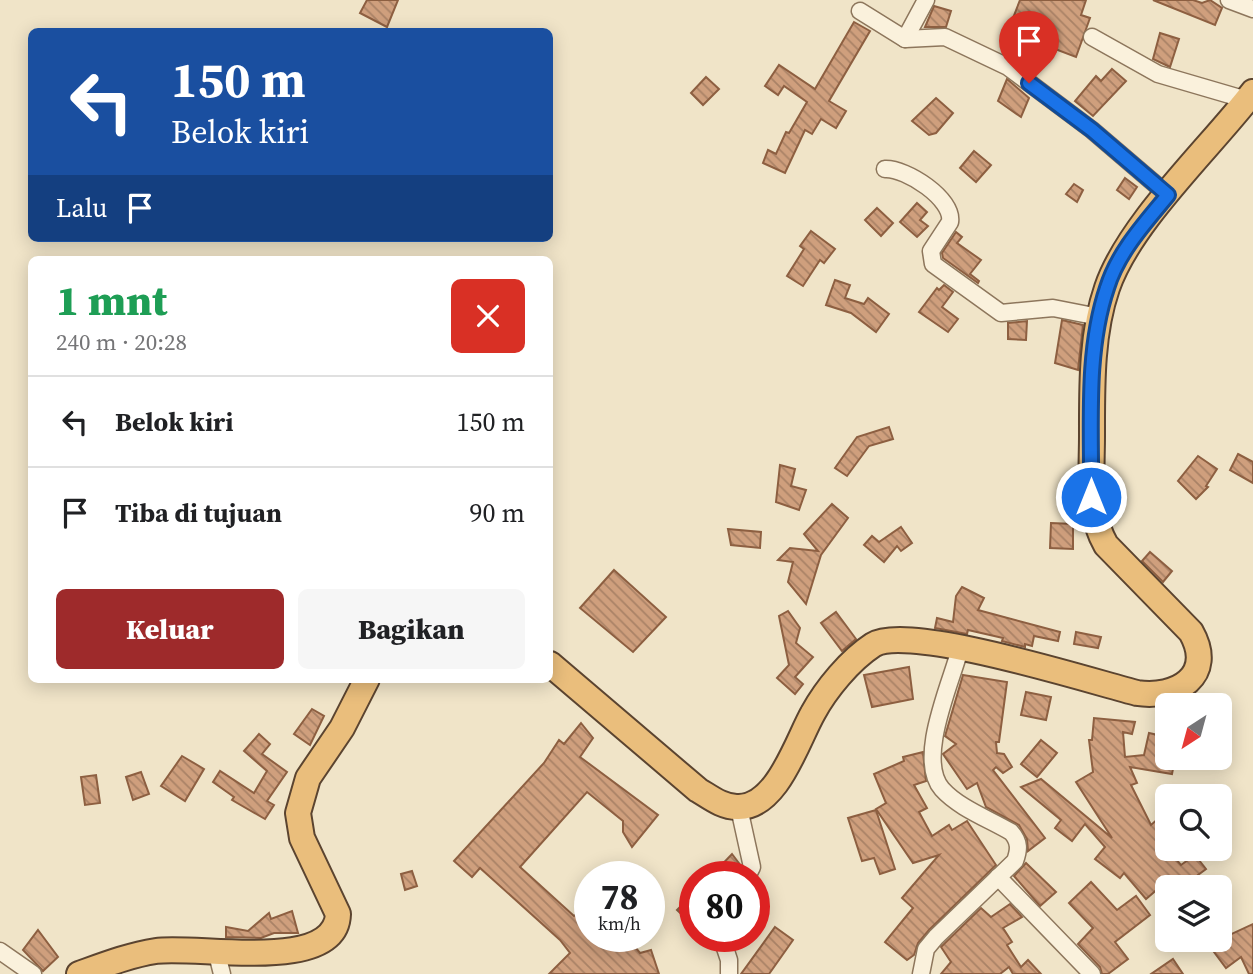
<!DOCTYPE html>
<html lang="id">
<meta charset="utf-8">
<style>
body{margin:0;font-family:"Source Serif 4",serif;background:#f6f6f6;color:#202124;height:100vh;display:flex;flex-direction:column;font-size:26px;white-space:nowrap}
*{box-sizing:border-box;margin:0}
p{font-size:23px;color:#757577}
.icon{flex:none;width:38px;height:38px;fill:none;stroke:currentColor;stroke-width:2;stroke-linecap:round;stroke-linejoin:round}
.map{position:relative;flex:1;overflow:hidden}
.drawer{position:absolute;left:28px;top:256px;width:525px;height:427px;display:flex;flex-direction:column;background:#fff;border-radius:10px;box-shadow:0 4px 18px #0003}
.drawer>*{flex:none}
.hud{position:absolute;left:28px;top:28px;width:525px;height:214px;border-radius:10px;box-shadow:0 4px 18px #0003;background:#1a4fa0;color:#fff;overflow:hidden}
.needle{width:46px;rotate:216deg}
.buttons{position:absolute;left:1155px;top:693px;display:grid;gap:14px}
.buttons a{display:grid;place-items:center;width:77px;height:77px;border-radius:10px;background:#fff;box-shadow:0 4px 18px #0003;font-size:35px}
.speed{position:absolute;left:574px;top:861px;display:flex;gap:14px;font-size:35px;font-weight:700;text-align:center}
.speed>*{display:grid;place-content:center;width:91px;height:91px;border-radius:50%;background:#fff;box-shadow:0 4px 18px #0003;line-height:1}
.speed small{font-size:18px;font-weight:400}
.speed .limit{border:10px solid #d22;background:#fff;color:#111}
.pin{position:absolute;display:grid;place-items:center;width:60px;height:60px;color:#fff;margin:-72px -30px;border-radius:50% 50% 50% 0;rotate:-45deg;box-shadow:0 0 7px #0007}
.pin .icon{rotate:45deg}
.me{position:absolute;width:77px;margin:-38px;rotate:0deg;stroke-linejoin:round;filter:drop-shadow(0 0 5px #0008)}
.turn{display:flex;align-items:center;gap:24px;height:147px;padding:0 28px;font-size:32px}
.turn .icon{width:91px;height:91px;stroke-width:2.5}
.turn b{display:block;font-size:49px;line-height:60px}
.then{display:flex;align-items:center;height:66px;padding:0 28px;background:#0003;gap:14px;font-size:26px}
.round{display:grid;place-items:center;flex:none;width:74px;height:74px;border-radius:10px;background:#f6f6f6}
.summary{display:flex;align-items:center;justify-content:space-between;height:119px;padding:0 28px}
h1{font-size:42px;font-weight:800;line-height:52px;color:#1e9e55}
.primary-button{display:flex;gap:14px;margin-top:auto;padding:14px 28px}
.primary-button a{flex:1;height:80px;border-radius:10px;background:#9e2a2b;color:#fff;font-size:28px;font-weight:800;line-height:80px;text-align:center}
.primary-button a+a{background:#f6f6f6;color:#202124}
ul{padding:0;list-style:none}
li{display:flex;align-items:center;gap:21px;height:91px;padding:0 28px;border-top:2px solid #e0e0e0}
li div{flex:1}
li b{display:block;font-size:26px}
li em{font-style:normal}
.map>svg:first-child{display:block}
</style>
<div class="map">
<svg width="1253" height="974" viewBox="0 0 1253 974">
<defs>
<pattern id="building-back-hatch" width="6" height="6" patternUnits="userSpaceOnUse" patternTransform="scale(1.75)"><rect width="6" height="6" fill="#cf9f7d"/><path d="M-1 5l2 2M0 0l6 6M5-1l2 2" fill="none" stroke="#a98266"/></pattern>
</defs>
<rect width="100%" height="100%" fill="#f0e4c8"/>
<g fill="url(#building-back-hatch)" stroke="#8d5f41" stroke-width="2">
<polygon points="367,0 398,0 387,27 360,13"/>
<polygon points="1020,0 1086,0 1081,15 1090,18 1076,57 1008,31"/>
<polygon points="1153,0 1193,0 1202,3 1210,0 1222,8 1215,25"/>
<polygon points="934,6 951,11 946,27 925,27"/>
<polygon points="854,22 870,31 829,101 846,111 836,128 821,119 812,134 805,130 785,173 763,163 768,150 776,154 786,132 789,133 807,102 784,86 778,95 765,86 779,65 815,89"/>
<polygon points="1160,33 1179,39 1170,67 1153,59"/>
<polygon points="1112,69 1126,81 1093,116 1075,101 1096,76 1101,81"/>
<polygon points="706,77 719,89 703,105 691,93"/>
<polygon points="1007,79 1029,98 1021,117 998,101"/>
<polygon points="936,98 953,113 936,133 929,135 912,121"/>
<polygon points="974,151 991,165 976,182 960,168"/>
<polygon points="1125,178 1137,187 1129,199 1117,190"/>
<polygon points="1074,184 1083,190 1077,202 1066,194"/>
<polygon points="917,203 927,212 920,220 928,226 917,237 900,222"/>
<polygon points="877,208 893,223 881,236 865,220"/>
<polygon points="811,231 835,249 824,263 820,260 803,286 787,276 804,249 800,246"/>
<polygon points="956,232 962,237 957,243 981,260 970,274 979,281 978,283 943,258 942,253"/>
<polygon points="835,280 850,285 845,298 864,304 868,298 889,314 876,332 851,313 826,305"/>
<polygon points="944,285 953,292 942,307 958,319 948,332 919,312 937,288 939,290"/>
<polygon points="1062,320 1083,325 1078,370 1055,363"/>
<polygon points="1027,321 1026,340 1008,339 1008,323"/>
<polygon points="889,427 893,439 869,446 847,476 835,468 857,437"/>
<polygon points="1238,454 1253,462 1253,483 1230,470"/>
<polygon points="1198,456 1217,469 1206,486 1208,487 1196,499 1178,481"/>
<polygon points="780,465 795,469 791,486 806,490 799,510 776,502"/>
<polygon points="832,504 848,518 821,555 806,604 788,582 793,562 778,560 790,548 818,551 804,534"/>
<polygon points="1051,523 1073,524 1073,549 1050,548"/>
<polygon points="901,527 912,543 901,551 897,546 884,562 864,545 872,536 879,542"/>
<polygon points="728,529 761,532 760,548 731,545"/>
<polygon points="1150,552 1172,571 1163,582 1142,561"/>
<polygon points="614,570 666,617 633,652 580,608"/>
<polygon points="962,587 984,598 978,610 1060,632 1058,641 1034,636 1032,646 1025,644 1025,647 1002,641 1003,638 968,630 967,634 935,628 937,618 953,622 956,596"/>
<polygon points="788,611 800,628 796,643 813,657 795,677 803,684 795,694 777,678 789,665 779,616"/>
<polygon points="836,612 856,639 842,651 821,623"/>
<polygon points="1076,632 1101,637 1098,648 1074,644"/>
<polygon points="909,667 913,699 872,707 864,675"/>
<polygon points="963,675 1007,682 999,742 996,742 997,753 1004,754 1012,767 1003,773 996,767 993,770 1045,838 1028,851 1027,839 1019,825 986,807 977,783 967,789 943,754 956,744 945,736"/>
<polygon points="1026,692 1051,697 1046,720 1021,715"/>
<polygon points="312,709 324,716 310,745 294,734"/>
<polygon points="1165,714 1167,714 1167,758 1175,758 1172,774 1130,767 1137,783 1131,785 1151,825 1167,811 1167,849 1181,865 1195,855 1206,869 1198,875 1206,887 1160,887 1146,899 1124,873 1120,878 1095,859 1105,847 1085,824 1072,841 1055,828 1061,820 1021,787 1041,779 1112,838 1076,782 1093,772 1089,740 1092,740 1094,718 1135,722 1132,734 1123,732 1125,757 1144,755 1149,733 1158,735"/>
<polygon points="581,723 593,738 580,757 658,815 632,847 623,832 623,821 587,792 520,867 574,916 590,903 590,936 626,936 640,953 651,950 659,974 549,974 570,953 560,940 480,868 472,877 454,861 544,763 559,740 564,744"/>
<polygon points="259,734 270,744 262,754 287,772 267,801 274,805 265,819 232,800 234,797 213,782 220,771 254,793 267,771 244,751"/>
<polygon points="1041,740 1057,753 1037,777 1021,764"/>
<polygon points="923,752 926,781 914,785 927,808 919,812 932,836 949,825 952,830 967,821 996,865 929,930 918,943 914,955 907,960 885,942 913,908 902,898 939,855 913,863 876,809 886,803 874,774 904,761 903,757"/>
<polygon points="182,756 204,769 185,801 161,786"/>
<polygon points="141,772 149,794 133,800 126,777"/>
<polygon points="96,775 100,803 85,805 81,777"/>
<polygon points="876,810 895,869 880,874 874,858 862,861 848,818"/>
<polygon points="732,854 741,866 737,877 710,877"/>
<polygon points="1026,863 1056,892 1040,906 1014,876"/>
<polygon points="412,871 417,886 405,890 401,874"/>
<polygon points="1091,882 1117,910 1136,896 1150,915 1115,942 1128,959 1108,974 1102,974 1100,967 1078,944 1093,928 1069,903"/>
<polygon points="695,892 695,927 677,910"/>
<polygon points="1010,904 1022,917 1003,928 1012,942 1007,945 1021,967 1028,960 1041,974 1013,974 1009,967 1000,974 941,974 951,962 941,947 944,944 981,908 991,917"/>
<polygon points="292,911 298,933 274,933 261,938 226,937 226,927 248,931 269,913 271,919"/>
<polygon points="1253,924 1253,974 1249,974 1241,957 1226,968 1211,948 1227,936"/>
<polygon points="775,927 793,940 769,974 741,974"/>
<polygon points="38,930 58,957 43,971 23,950"/>
<polygon points="1173,959 1183,974 1151,974"/>
</g>
<g fill="none" stroke-linecap="round" stroke-linejoin="round">
<defs>
<g id="minor">
<polyline points="1229,0 1253,9"/>
<polyline points="860,11 905,39 945,37 1008,67 1092,130 1168,195"/>
<polyline points="1092,37 1158,74 1247,100"/>
<polyline points="905,39 926,0"/>
<path d="M885,169c21,-1 69,30 65,53l-19,29 2,13 68,49 52,-5 46,9"/>
<polyline points="739,808 752,867 747,877"/>
<polyline points="998,877 1092,974"/>
<polyline points="721,936 729,960 729,974"/>
<polyline points="0,951 33,974"/>
<polyline points="217,954 222,974"/>
<path d="M921,974l5,-25 10,-12 79,-76c4,-11 5,-19 -4,-29 -22,-13 -52,-24 -69,-43 -26,-30 9,-106 18,-140"/>
</g>
<g id="trunk">
<path d="M550,664l148,126c12,7 24,17 39,17 40,2 60,-66 76,-94 13,-24 37,-53 60,-68 35,-22 217,36 264,48 39,6 79,-17 54,-61l-85,-87c-19,-33 -14,-71 -14,-109 0,-48 -1,-102 15,-148 22,-65 103,-140 146,-196"/>
<path d="M79,974c25,-9 51,-19 77,-23 42,-6 180,23 182,-37l-36,-76 -4,-25 10,-35 34,-50 25,-49"/>
</g>
</defs>
<use href="#minor" stroke="#8d765c" stroke-width="19"/>
<use href="#trunk" stroke="#5b4430" stroke-width="28"/>
<use href="#minor" stroke="#faf1dc" stroke-width="16"/>
<use href="#trunk" stroke="#eabe7c" stroke-width="24"/>
</g>
<g fill="none" stroke-linecap="round" stroke-linejoin="round">
<defs>
<path id="route" d="M1029,83l63,47 76,65c-23,28 -50,57 -61,93 -22,65 -15,142 -16,209"/>
</defs>
<use href="#route" stroke="#114b97" stroke-width="18"/>
<use href="#route" stroke="#1a73e8" stroke-width="12"/>
</g>
</svg>
<div class="buttons">
<a><svg class="needle" viewBox="-14 -14 28 28"><path d="M0-13l5 13h-10z" fill="#e53935"/><path d="M0 13l5-13h-10z" fill="#757577"/></svg></a>
<a><svg class="icon" aria-label="search" viewBox="0 0 24 24"><circle cx="10" cy="10" r="6"/><path d="M15 15l6 6"/></svg></a>
<a><svg class="icon" aria-label="layers" viewBox="0 0 24 24"><path d="M12 4l9 5-9 5-9-5zM3 14l9 5 9-5"/></svg></a>
</div>
<div class="speed"><div>78<small>km/h</small></div><div class="limit">80</div></div>
<div class="pin" style="left:1029px;top:83px;background:#d93025"><svg class="icon" aria-label="arrive" viewBox="0 0 24 24"><path d="M6 21V4h12l-3 4 3 4H6"/></svg></div>
<svg class="me" style="left:1091px;top:497px" viewBox="-20 -20 40 40"><circle r="17" fill="#1a73e8" stroke="#fff" stroke-width="3"/><path d="M0-11L8 9 0 5-8 9z" fill="#fff"/></svg>
<div class="hud">
<div class="turn"><svg class="icon" aria-label="left" viewBox="0 0 24 24"><path d="M17 20v-9H6M10 6l-5 5 5 5"/></svg><div><b>150 m</b>Belok kiri</div></div>
<div class="then">Lalu<svg class="icon" aria-label="arrive" viewBox="0 0 24 24"><path d="M6 21V4h12l-3 4 3 4H6"/></svg></div>
</div>
<section class="drawer">
<div class="summary"><div><h1>1 mnt</h1><p>240 m · 20:28</p></div><a class="round" style="background:#d93025;color:#fff"><svg class="icon" aria-label="close" viewBox="0 0 24 24"><path d="M6 6l12 12M18 6L6 18"/></svg></a></div>
<ul>
<li><svg class="icon" aria-label="left" viewBox="0 0 24 24"><path d="M17 20v-9H6M10 6l-5 5 5 5"/></svg><div><b>Belok kiri</b></div><em>150 m</em></li>
<li><svg class="icon" aria-label="arrive" viewBox="0 0 24 24"><path d="M6 21V4h12l-3 4 3 4H6"/></svg><div><b>Tiba di tujuan</b></div><em>90 m</em></li>
</ul>
<div class="primary-button"><a>Keluar</a><a>Bagikan</a></div>
</section>
</div>
